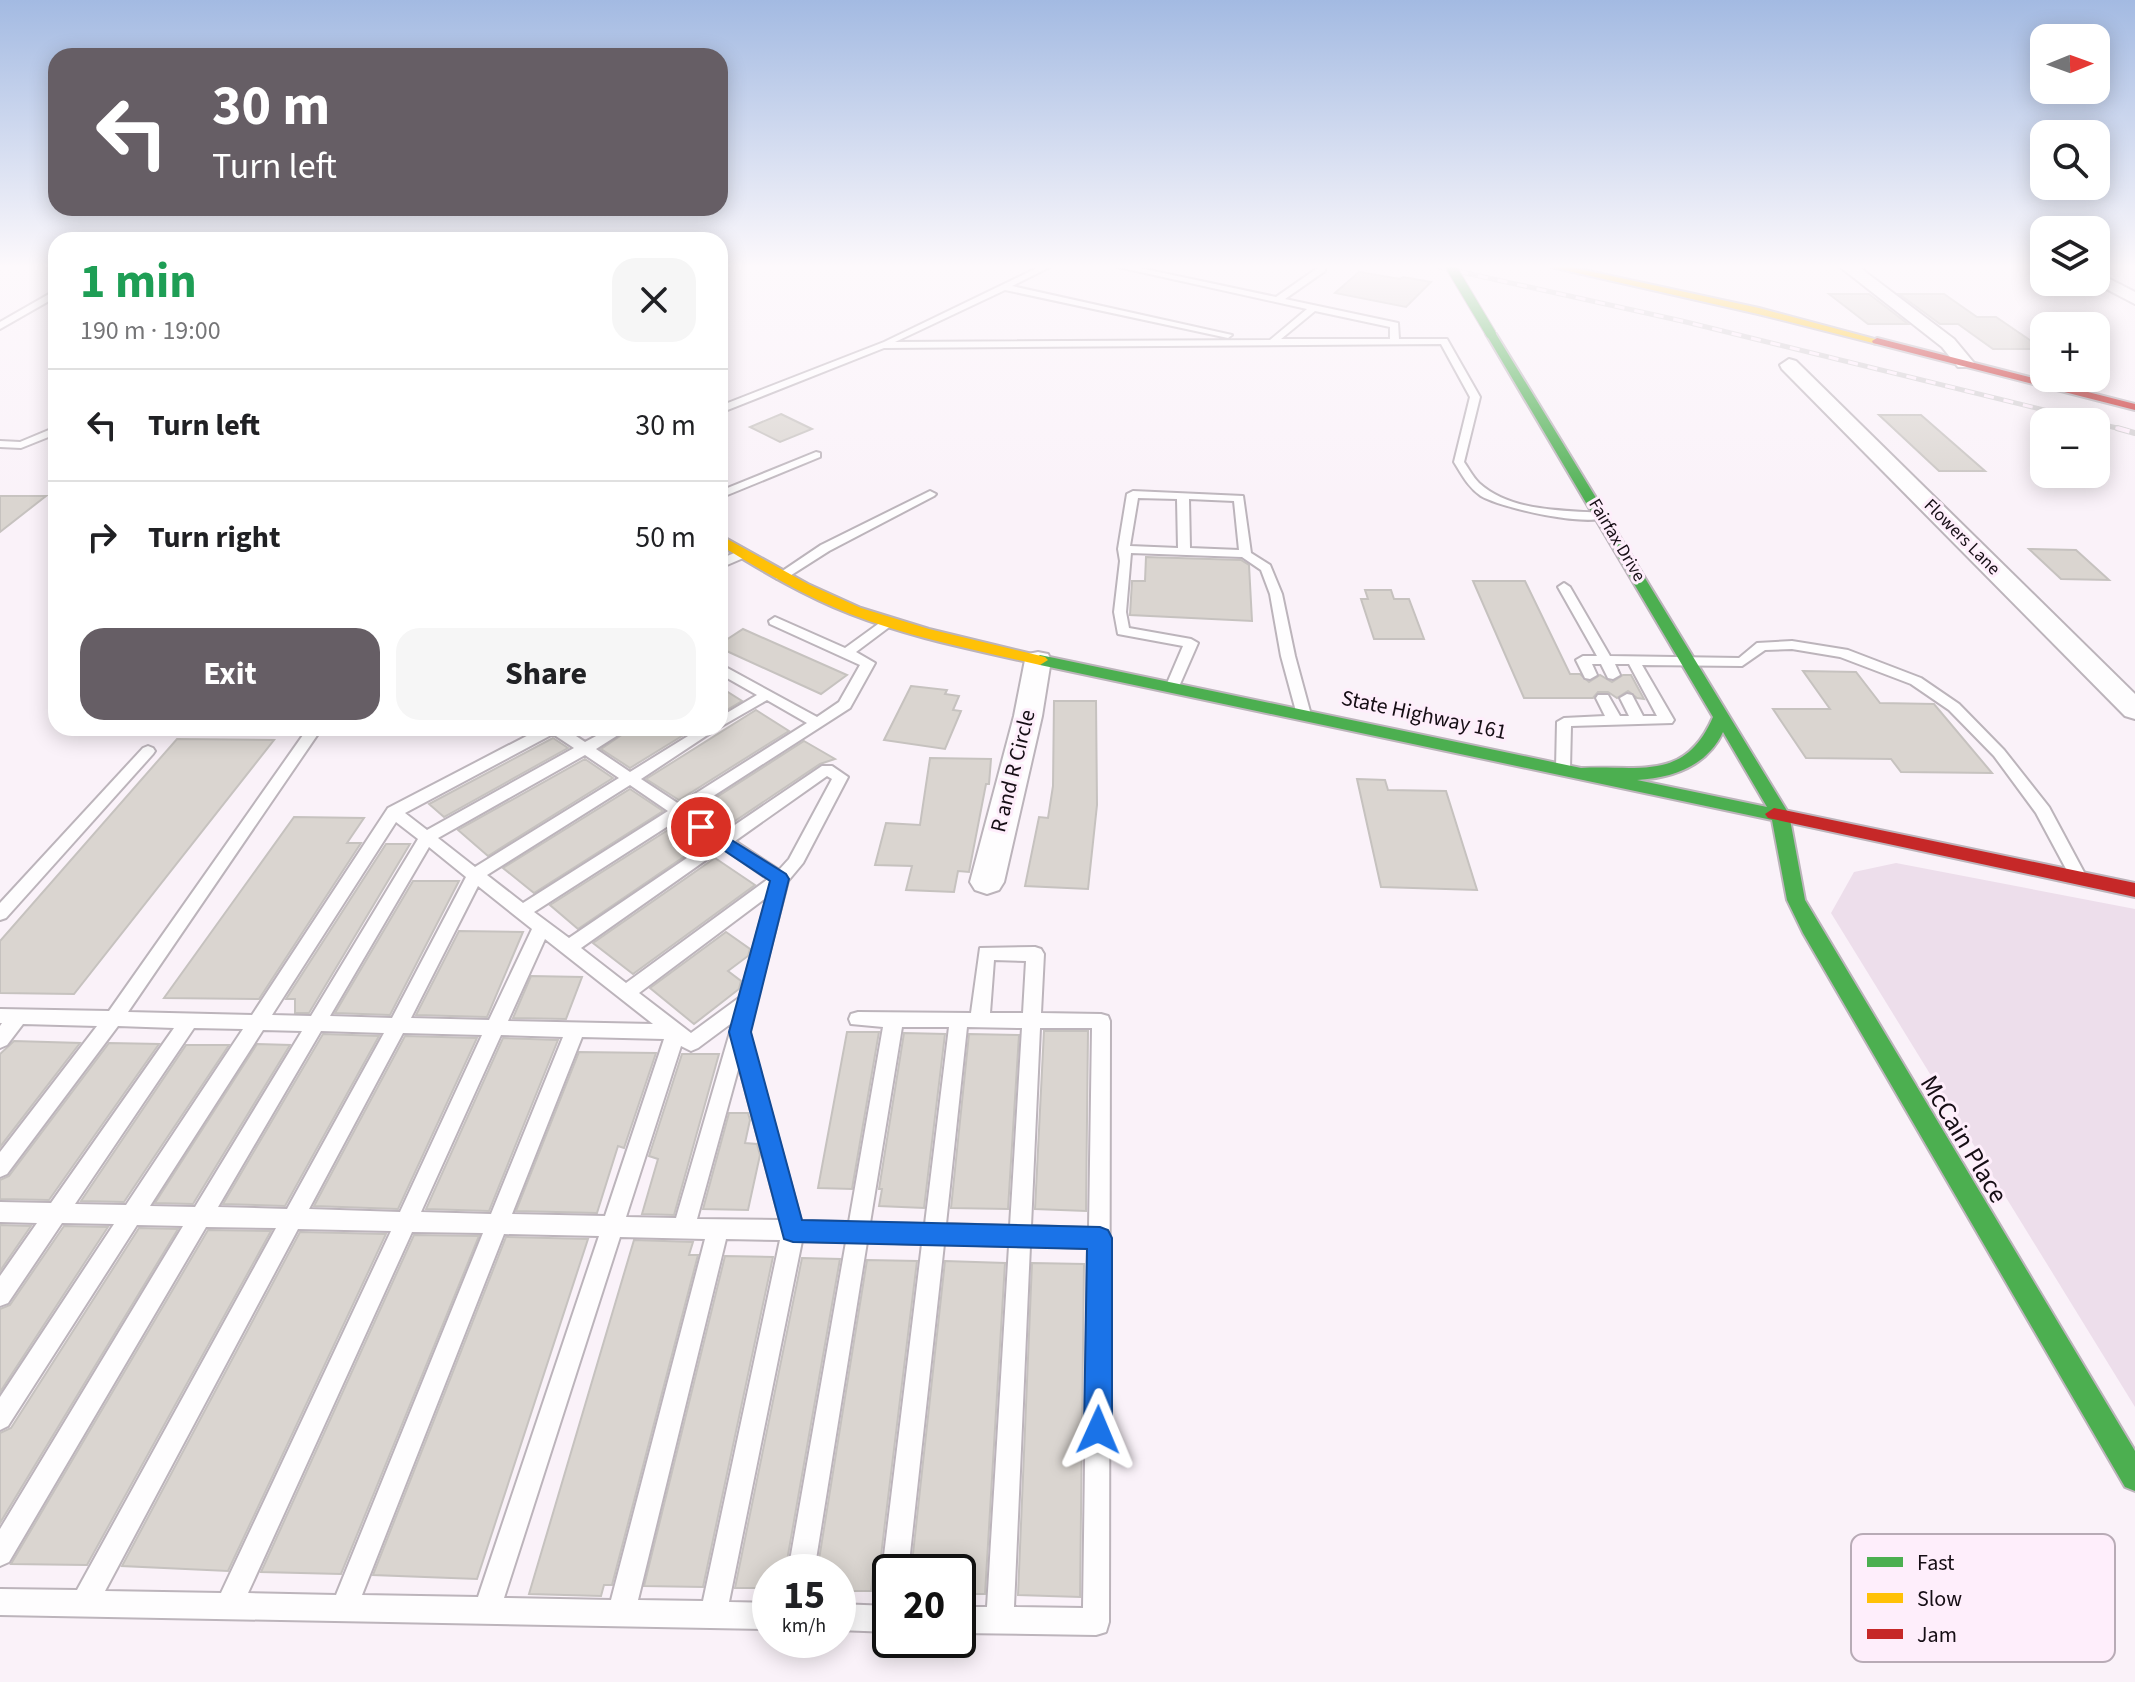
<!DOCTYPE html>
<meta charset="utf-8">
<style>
body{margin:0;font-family:"Source Sans 3",sans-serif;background:#f6f6f6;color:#202124;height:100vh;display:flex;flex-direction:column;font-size:30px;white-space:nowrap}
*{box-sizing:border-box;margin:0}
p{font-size:26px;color:#757577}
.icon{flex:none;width:44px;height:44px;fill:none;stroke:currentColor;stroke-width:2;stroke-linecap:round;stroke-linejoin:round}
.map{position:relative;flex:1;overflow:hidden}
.drawer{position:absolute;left:48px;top:232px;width:680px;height:504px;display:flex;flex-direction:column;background:#fff;border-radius:24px;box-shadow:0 4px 20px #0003}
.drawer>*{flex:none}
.banner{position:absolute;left:48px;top:48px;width:680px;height:168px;border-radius:24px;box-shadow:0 4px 20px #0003;background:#665e65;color:#fff;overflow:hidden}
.needle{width:52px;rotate:89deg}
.tools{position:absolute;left:2030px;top:24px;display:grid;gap:16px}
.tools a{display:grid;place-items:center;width:80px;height:80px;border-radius:16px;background:#fff;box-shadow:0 4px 20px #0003;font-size:40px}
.speed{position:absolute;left:752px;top:1554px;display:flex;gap:16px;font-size:40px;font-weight:700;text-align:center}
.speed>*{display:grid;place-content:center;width:104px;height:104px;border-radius:50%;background:#fff;box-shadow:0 4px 20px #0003;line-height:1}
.speed small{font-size:20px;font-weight:400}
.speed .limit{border:4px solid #111;border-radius:12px;background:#fff;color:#111}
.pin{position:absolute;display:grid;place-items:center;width:68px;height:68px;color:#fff;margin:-34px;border:4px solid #fff;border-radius:50%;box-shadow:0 2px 8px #0007}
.me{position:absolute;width:88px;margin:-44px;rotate:1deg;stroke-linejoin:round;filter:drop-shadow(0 0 6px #0008)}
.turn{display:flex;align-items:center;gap:28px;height:168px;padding:0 32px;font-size:36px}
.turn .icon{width:104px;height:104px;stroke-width:2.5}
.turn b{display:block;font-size:56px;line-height:68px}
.round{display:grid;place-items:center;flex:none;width:84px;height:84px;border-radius:24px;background:#f6f6f6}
.head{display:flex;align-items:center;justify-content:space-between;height:136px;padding:0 32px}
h1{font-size:48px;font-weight:700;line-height:60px;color:#1e9e55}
.primary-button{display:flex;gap:16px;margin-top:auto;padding:16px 32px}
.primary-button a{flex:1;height:92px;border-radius:24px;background:#665e65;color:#fff;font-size:32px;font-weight:700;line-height:92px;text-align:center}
.primary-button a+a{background:#f6f6f6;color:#202124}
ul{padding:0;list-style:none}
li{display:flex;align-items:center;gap:24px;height:112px;padding:0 32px;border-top:2px solid #e0e0e0}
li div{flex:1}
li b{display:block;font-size:30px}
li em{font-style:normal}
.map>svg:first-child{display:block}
</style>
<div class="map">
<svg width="2135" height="1682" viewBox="0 0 2135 1682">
<rect width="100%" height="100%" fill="#faf2f9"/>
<polygon fill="#eddeeb" points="1896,863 2135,909 2135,1407 1831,913 1854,872"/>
<g fill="#dad5d0" stroke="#c6c2bf" stroke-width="2">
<polygon points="1359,272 1400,279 1403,277 1431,282 1406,307 1335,293"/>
<polygon points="1829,294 1869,294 1908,324 1868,324"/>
<polygon points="1899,294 1944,294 1977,317 1996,317 2043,349 1993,349 1958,324 1940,324"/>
<polygon points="781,414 812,429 780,442 750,427"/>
<polygon points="1879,415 1921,415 1985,471 1939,471"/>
<polygon points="0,496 46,496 0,532"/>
<polygon points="2029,549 2076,550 2109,580 2061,579"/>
<polygon points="1146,557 1241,560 1249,565 1252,621 1130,615 1132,581 1145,581"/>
<polygon points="1473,581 1525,581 1570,674 1580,674 1589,682 1600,675 1612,682 1623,675 1631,675 1644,699 1637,698 1628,691 1617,698 1608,692 1598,692 1593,698 1524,698"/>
<polygon points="1365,590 1391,590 1394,599 1409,599 1424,639 1374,639 1361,599 1368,599"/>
<polygon points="743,629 847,675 821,694 720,648 720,644"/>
<polygon points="1803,671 1856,672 1880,703 1934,704 1992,773 1901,772 1891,759 1806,758 1773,709 1830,709"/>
<polygon points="911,686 947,690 945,694 959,696 953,710 961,711 945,749 884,740"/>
<polygon points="720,687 742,701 720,714"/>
<polygon points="1054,701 1096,701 1097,805 1088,889 1025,886 1039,817 1048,818 1053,786"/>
<polygon points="756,710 789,731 679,800 646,779"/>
<polygon points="632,728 695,728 630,768 601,749"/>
<polygon points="553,738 568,748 444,817 429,804"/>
<polygon points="177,739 274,740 74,994 0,993 0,941"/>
<polygon points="804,741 835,759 820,764 723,829 695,811"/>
<polygon points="930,758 991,759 989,784 986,784 969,872 958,871 954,892 906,890 912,866 875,865 886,823 920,825"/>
<polygon points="585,759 613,778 488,856 458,830"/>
<polygon points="1357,779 1385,780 1388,790 1446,791 1477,890 1381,887"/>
<polygon points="630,789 663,811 534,893 503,868"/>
<polygon points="294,817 364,818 347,843 361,843 259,999 164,998"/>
<polygon points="679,823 707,841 578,929 550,905"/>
<polygon points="386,844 410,844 309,1013 295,1013 295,999 286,999"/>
<polygon points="715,858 755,885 633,974 593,943"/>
<polygon points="413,881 459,881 390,1015 335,1013"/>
<polygon points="459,931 523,932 487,1017 416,1015"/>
<polygon points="726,932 750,949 748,956 728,971 741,981 739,989 694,1024 650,988"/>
<polygon points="531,976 582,977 566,1019 513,1018"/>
<polygon points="1044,1031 1088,1031 1086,1211 1035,1209"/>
<polygon points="847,1032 879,1032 852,1189 818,1188"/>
<polygon points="904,1033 945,1034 924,1208 879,1206 882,1189 879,1189"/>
<polygon points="323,1034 379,1036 285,1206 223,1204"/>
<polygon points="969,1034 1019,1035 1008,1209 951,1208"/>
<polygon points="405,1036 477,1038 398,1209 314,1206"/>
<polygon points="503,1038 558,1040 489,1211 426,1209"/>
<polygon points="14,1041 80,1043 0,1147 0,1054"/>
<polygon points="109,1043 159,1044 49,1200 0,1199 0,1180 9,1176"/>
<polygon points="257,1044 290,1045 193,1204 155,1203"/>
<polygon points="186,1045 229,1045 124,1202 81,1201"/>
<polygon points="579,1052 656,1053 624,1148 618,1146 597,1213 516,1211"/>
<polygon points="682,1054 719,1054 674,1215 642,1214 658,1159 649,1156"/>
<polygon points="729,1113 748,1113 750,1120 745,1143 757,1144 760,1155 748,1210 703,1209"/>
<polygon points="0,1225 31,1226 0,1271"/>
<polygon points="64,1226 108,1227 0,1392 0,1309 10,1305"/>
<polygon points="139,1228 178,1229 0,1523 0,1433 11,1428"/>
<polygon points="208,1230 271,1231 87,1565 11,1564"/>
<polygon points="300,1232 386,1234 228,1571 122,1566"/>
<polygon points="414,1235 479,1236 341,1574 261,1572"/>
<polygon points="506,1237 588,1239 477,1579 373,1575"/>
<polygon points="634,1240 693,1242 689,1255 698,1255 612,1585 604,1585 601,1596 529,1594"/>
<polygon points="725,1256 773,1257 703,1587 644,1586"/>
<polygon points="802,1258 840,1259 785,1572 770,1572 770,1588 735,1588"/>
<polygon points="867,1260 917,1261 879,1572 873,1572 871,1591 838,1591 838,1572 817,1572"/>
<polygon points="945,1261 1005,1263 985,1594 958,1594 958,1572 911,1572"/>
<polygon points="1032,1263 1084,1264 1080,1597 1018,1595"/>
</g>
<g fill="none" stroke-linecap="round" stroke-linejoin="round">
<defs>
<g id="lane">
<path d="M1039,267h11l-38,19 220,49 -4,3 -223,-48 -110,52 375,-2 37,-31 -189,-42h17l141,30 43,-30h6v4l-40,28 113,24 1,16h48l33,58 -16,65c5,7 9,15 15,21 32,29 83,27 123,30l6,3c-18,12 -107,-8 -127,-20 -13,-9 -19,-21 -27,-34l16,-65 -29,-53 -557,4 -164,65v-7l164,-64zM1315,311l75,16v12h-109z"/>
<polygon points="56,290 56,297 0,329 0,322"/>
<polygon points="56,427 56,434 21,448 0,447 0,441 20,442"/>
<polygon points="816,452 820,453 820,457 720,498 720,491"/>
<polygon points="930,491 936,494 934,496 829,551 785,579 777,579 775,576 821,545"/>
<path d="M1133,491l110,5 8,57 19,12 12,29 13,62 16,59 -2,3h-10l-2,-3 -16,-59 -11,-62 -9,-24 -19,-13 -111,-4 -5,59 3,16 62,11 7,4 -21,48h-10l-2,-3 18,-42 -65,-12 -4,-22 6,-51 -2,-12 9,-55zM1138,498l39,1 1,49 -48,-2zM1189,499l45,2 5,49 -49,-2z"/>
<polygon points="744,549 750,553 748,556 720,568 720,559"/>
<polygon points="1564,583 1570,587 1610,656 1739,658 1757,643 1792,641 1848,650 1921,678 1959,704 2004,750 2049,807 2086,876 2078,882 2072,880 2036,813 1994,756 1949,710 1911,684 1840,657 1792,649 1765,650 1742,666 1642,665 1674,720 1672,723 1571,726 1570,769 1568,772 1558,772 1556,769 1557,722 1564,718 1605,716 1596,698 1598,695 1608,695 1620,716 1629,716 1620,698 1627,694 1632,695 1643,716 1657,716 1629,664 1615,664 1620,675 1613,679 1608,678 1601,664 1592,664 1597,675 1590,679 1585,678 1576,660 1583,656 1597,656 1558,587"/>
<path d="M775,617l70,31 40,-29h10l1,3 -40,30 19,11 -25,45 -160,103 33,22 99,-67h10l16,11 -45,86 -15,18 -39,150 52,190 48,1 34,-195 -32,-3 -2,-5 2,-5 7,-2 113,1 9,-65 55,-1 6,2 3,5 -3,59 60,1 7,2 2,5 -1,601 -3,10 -10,3 -138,-2v-26h29l22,-361 -65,-2 -36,328h-18v11l-4,-2 -4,-9 40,-328 -55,-2 -53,330h-26l58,-330 -44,-1 -73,361 41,1v26l-770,-14v-26l77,1 199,-362 -70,-1 -197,335 -9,4v-37l183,-303 -46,-1 -129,201 -8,4v-33l114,-173 -52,-1 -54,80 -8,3v-30l37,-53 -37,-1v-20l51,1 123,-175 -56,-2 -111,148 -7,3v-25l97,-126 -74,-2 -16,21 -7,3v-22l2,-3h-2v-14l109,2 199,-283h14l-194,284 124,3 136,-207 154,-80h22l21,14 26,-14h18l-33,21 34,23 71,-44h17l-77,51 38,25 128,-81 -40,-23 -47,27v-10l37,-22 -37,-21v-10l97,53 22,-15 21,-37 -90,-41 -1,-3zM553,734l21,14 -147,82 -22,-17zM585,755l34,23 -144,89 -37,-29zM827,776l5,3 -43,80 -10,11 -44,-29zM630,785l38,26 -145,92 -36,-28zM679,819l33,22 -143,97 -35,-26zM396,822l22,17 -107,177 -39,-1zM429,847l37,30 -74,141 -62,-2zM723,848l45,31 -142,104 -45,-35zM478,886l54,43 -43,91 -78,-2zM767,897l-27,100 -49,36 -52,-40zM545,939l108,85 -145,-3zM994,960l32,1 -3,52h-33zM733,1022l-57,196 -50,-1 55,-171 10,5 7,-3zM902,1027h47l-24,197 -55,-1zM967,1027l55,1 -12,198 -64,-2zM194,1028l49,1 -117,176 -51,-1zM1040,1028h52l-3,200 -58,-2zM263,1030l39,1 -107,176 -45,-1zM321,1031l63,2 -97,176 -69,-2zM403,1033l79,2 -82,177 -91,-3zM501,1035l62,2 -72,177 -70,-2zM582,1037l82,2 -59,177 -93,-2zM739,1066l41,154 -83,-1zM298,1229l93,2 -170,362 -116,-2zM412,1232l71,1 -147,362 -88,-2zM504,1234l95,2 -121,361 -116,-2zM620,1237l85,2 -94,361 -107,-2zM726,1239l54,1 -77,361 -65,-1zM1030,1246l58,2 -5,360 -69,-1z"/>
<polygon points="148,746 153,748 155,751 153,754 6,918 0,920 0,903 143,748"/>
<polygon points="838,1604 890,1606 890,1632 838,1630"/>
</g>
<g id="street">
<polygon points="1840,267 1859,267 1954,339 1974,363 1972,367 1958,367 1942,347"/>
<polygon points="2096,272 2135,292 2135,304 2093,282 2096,282"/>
<polygon points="1789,359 1796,361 2135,694 2135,719 2125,716 1782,369 1780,365"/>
<polygon points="1038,652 1048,654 1051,660 1042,716 1004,882 999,890 987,894 975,890 970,882 1014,716 1025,660 1028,654"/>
</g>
<path id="fast" d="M1491,331l5,3 293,480 16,86 330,551v40l-10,-4 -322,-554 -16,-33 -15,-80 -732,-155 -8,-5 8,-5 541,113c59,-3 104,14 132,-51l-227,-383zM1723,732l44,75 -130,-27c36,-2 70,-14 86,-48z"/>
<g id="slow">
<polygon points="1551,267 1570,267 1759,308 1882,341 1877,344 1758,314"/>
<path d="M720,535l88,49 53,24 68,21 116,28 3,3 -8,5c-64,-15 -129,-27 -190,-51 -46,-18 -88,-43 -130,-69z"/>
</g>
<g id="jam">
<polygon points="1877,338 2135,404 2135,410 1873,343 1872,341"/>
<polygon points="1774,808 2135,883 2135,897 1768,818 1765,814"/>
</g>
</defs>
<use href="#lane" stroke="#bcb4bb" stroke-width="4"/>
<use href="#street" stroke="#bcb4bb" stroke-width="4"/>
<use href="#fast" stroke="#bcb4bb" stroke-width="4"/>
<use href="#slow" stroke="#bcb4bb" stroke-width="4"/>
<use href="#jam" stroke="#bcb4bb" stroke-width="4"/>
<use href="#lane" fill="#fefdfe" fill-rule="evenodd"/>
<use href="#street" fill="#fefdfe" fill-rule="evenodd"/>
<use href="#fast" fill="#4caf50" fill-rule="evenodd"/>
<use href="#slow" fill="#ffc107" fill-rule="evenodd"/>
<use href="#jam" fill="#c62828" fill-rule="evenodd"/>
<defs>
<g id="rail-far1">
<polyline points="1439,267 1682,321 2093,422"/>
<polyline points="2096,423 2125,430"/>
</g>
<polyline id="rail" points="2117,428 2135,433"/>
</defs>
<use href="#rail-far1" stroke="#d0cdcf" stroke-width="5"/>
<use href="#rail" stroke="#d0cdcf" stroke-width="6"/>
<use href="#rail-far1" stroke="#feeefb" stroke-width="3" stroke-dasharray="10" stroke-linecap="butt"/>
<use href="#rail" stroke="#feeefb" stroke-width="4" stroke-dasharray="13" stroke-linecap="butt"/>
<defs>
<polyline id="fast-bridge" points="1451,267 1491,334"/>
</defs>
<use href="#fast-bridge" stroke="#beadbb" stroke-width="12" stroke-linecap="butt"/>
<use href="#fast-bridge" stroke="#4caf50" stroke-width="10"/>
</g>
<linearGradient id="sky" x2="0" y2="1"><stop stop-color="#a3bae2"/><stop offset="0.53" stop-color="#fdf9fc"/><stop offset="1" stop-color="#fdf9fc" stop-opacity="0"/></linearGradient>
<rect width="2135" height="503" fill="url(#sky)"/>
<polygon fill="#1a73e8" stroke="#114b97" stroke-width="2" points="701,821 786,874 789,879 751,1032 802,1220 1100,1227 1108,1230 1112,1238 1112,1430 1108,1440 1098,1444 1088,1440 1084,1430 1087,1249 793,1242 784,1239 729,1032 770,881 695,831 692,827 695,822"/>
<g text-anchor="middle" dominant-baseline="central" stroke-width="6" stroke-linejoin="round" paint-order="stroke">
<g font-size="18" fill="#160e15" stroke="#feeefb">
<text transform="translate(1962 537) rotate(45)">Flowers Lane</text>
<text transform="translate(1617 540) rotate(59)">Fairfax Drive</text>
</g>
<g font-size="22" fill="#160e15" stroke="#feeefb">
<text transform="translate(1424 715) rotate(12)">State Highway 161</text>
<text transform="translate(1013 771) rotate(-76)">R and R Circle</text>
</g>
<g font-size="26" fill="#160e15" stroke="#feeefb">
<text transform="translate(1964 1139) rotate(59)">McCain Place</text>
</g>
</g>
<rect x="1851" y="1534" width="264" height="128" rx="12" fill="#feeefb" stroke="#b8abb6" stroke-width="2"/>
<rect x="1867" y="1557" width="36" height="10" fill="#4caf50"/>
<rect x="1867" y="1593" width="36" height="10" fill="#ffc107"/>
<rect x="1867" y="1629" width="36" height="10" fill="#c62828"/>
<g font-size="22" fill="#160e15">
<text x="1917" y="1570">Fast</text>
<text x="1917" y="1606">Slow</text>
<text x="1917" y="1642">Jam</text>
</g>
</svg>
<div class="tools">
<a><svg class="needle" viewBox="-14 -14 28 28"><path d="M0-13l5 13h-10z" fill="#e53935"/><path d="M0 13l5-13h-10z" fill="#757577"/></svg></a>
<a><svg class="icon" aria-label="search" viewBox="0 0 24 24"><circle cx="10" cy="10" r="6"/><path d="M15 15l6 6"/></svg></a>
<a><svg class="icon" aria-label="layers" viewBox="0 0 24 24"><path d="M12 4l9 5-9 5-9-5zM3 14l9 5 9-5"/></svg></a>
<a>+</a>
<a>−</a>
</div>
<div class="speed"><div>15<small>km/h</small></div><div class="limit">20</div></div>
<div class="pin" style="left:701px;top:827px;background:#d93025"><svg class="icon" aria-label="arrive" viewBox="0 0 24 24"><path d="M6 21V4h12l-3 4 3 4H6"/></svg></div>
<svg class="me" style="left:1098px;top:1430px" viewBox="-20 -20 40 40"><path d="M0-17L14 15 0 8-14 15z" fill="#1a73e8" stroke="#fff" stroke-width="4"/></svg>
<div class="banner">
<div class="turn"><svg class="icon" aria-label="left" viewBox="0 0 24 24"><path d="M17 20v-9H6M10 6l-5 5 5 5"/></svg><div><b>30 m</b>Turn left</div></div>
</div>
<section class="drawer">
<div class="head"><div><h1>1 min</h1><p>190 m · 19:00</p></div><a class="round"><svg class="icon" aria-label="close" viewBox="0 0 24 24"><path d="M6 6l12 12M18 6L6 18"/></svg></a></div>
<ul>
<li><svg class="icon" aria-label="left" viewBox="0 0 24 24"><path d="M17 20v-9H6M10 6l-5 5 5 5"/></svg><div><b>Turn left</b></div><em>30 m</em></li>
<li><svg class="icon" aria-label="right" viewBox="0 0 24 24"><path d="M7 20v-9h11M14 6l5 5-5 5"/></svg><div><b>Turn right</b></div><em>50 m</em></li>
</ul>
<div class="primary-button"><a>Exit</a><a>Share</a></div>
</section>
</div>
